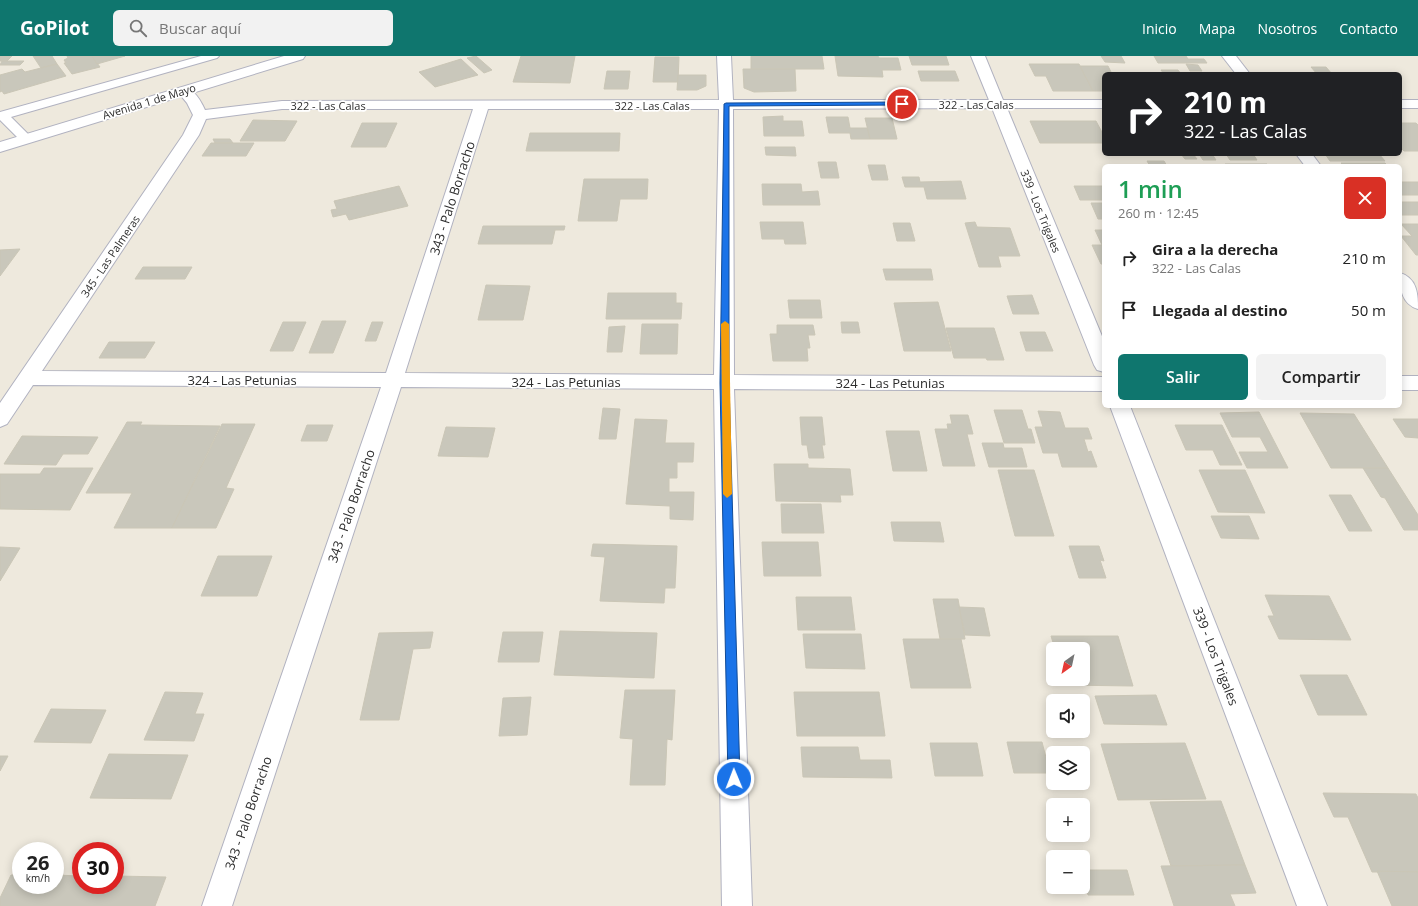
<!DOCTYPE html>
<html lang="es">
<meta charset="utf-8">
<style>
body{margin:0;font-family:"Open Sans",sans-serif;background:#f2f2f2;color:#222;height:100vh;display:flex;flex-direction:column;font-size:15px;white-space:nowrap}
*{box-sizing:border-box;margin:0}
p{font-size:13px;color:#767676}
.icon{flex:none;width:22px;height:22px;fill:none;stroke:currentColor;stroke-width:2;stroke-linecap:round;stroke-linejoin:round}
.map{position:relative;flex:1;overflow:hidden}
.sheet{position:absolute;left:1102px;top:108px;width:300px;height:244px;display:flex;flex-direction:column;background:#fff;border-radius:6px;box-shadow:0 2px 10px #0003}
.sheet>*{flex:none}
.banner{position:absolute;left:1102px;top:16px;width:300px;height:84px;border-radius:6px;box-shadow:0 2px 10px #0003;background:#202124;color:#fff;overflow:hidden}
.needle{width:26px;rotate:213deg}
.buttons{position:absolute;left:1046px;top:586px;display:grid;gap:8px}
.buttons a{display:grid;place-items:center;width:44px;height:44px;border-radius:6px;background:#fff;box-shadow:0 2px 10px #0003;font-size:20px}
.speed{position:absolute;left:12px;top:786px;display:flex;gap:8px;font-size:20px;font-weight:700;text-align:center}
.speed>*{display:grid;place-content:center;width:52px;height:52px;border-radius:50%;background:#fff;box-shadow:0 2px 10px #0003;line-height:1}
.speed small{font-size:10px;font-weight:400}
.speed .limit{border:6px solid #d22;background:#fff;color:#111}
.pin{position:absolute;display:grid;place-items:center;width:34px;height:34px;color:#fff;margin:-17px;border:2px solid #fff;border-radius:50%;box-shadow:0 1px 4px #0007}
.me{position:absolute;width:44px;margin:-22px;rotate:359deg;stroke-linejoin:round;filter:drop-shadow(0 0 3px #0008)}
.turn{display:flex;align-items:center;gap:14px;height:84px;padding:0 16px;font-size:18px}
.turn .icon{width:52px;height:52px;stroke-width:2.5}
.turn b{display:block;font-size:28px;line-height:34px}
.round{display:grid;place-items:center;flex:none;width:42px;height:42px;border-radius:6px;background:#f2f2f2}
.head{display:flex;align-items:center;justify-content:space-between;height:68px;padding:0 16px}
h1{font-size:24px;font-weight:600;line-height:30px;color:#1e9e55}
.cta{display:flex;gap:8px;margin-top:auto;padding:8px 16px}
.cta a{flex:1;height:46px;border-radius:6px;background:#0f766e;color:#fff;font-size:16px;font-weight:600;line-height:46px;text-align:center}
.cta a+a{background:#f2f2f2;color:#222}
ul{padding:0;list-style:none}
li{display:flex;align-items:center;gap:12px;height:52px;padding:0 16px}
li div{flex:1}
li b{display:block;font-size:15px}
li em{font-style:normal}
header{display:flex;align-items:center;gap:24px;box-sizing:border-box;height:56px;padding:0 20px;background:#0f766e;color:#fff}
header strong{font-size:19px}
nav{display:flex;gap:22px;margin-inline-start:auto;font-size:14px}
.search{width:280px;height:36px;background:#f2f2f2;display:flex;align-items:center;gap:10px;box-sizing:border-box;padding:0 14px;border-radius:6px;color:#767676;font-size:15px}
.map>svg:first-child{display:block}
</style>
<header>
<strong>GoPilot</strong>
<div class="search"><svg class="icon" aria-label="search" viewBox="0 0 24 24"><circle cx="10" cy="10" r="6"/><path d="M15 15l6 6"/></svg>Buscar aquí</div>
<nav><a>Inicio</a><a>Mapa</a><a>Nosotros</a><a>Contacto</a></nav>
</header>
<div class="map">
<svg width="1418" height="850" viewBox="0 0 1418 850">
<rect width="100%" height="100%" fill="#eee9dd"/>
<g fill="#c9c7bb" stroke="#cac6b6">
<polygon points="0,0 12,0 7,5 0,5"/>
<polygon points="33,0 52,0 57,8 41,12"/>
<polygon points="67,0 92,0 100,11 72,18 64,7 66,7 64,4 68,2"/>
<polygon points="92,0 125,0 97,8"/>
<polygon points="476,0 492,14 484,17 467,2"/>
<polygon points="521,0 575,0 570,27 513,26"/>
<polygon points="751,0 822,0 824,13 751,13"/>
<polygon points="835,0 878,0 879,2 898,2 901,14 882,14 883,21 838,20"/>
<polygon points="909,0 946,0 949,9 912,9"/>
<polygon points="1101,0 1121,0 1125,7 1105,6"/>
<polygon points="1154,0 1186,0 1188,3 1204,3 1207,7 1158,7"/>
<polygon points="655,1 679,1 678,26 653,26"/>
<polygon points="461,3 478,19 435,31 419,16"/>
<polygon points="2,5 24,5 20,9 0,9"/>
<polygon points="57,8 66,20 4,38 2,35 0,36 0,19 22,13 25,16"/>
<polygon points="1029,8 1079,8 1093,35 1053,35 1046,20 1035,20"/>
<polygon points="1186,8 1198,9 1202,15 1190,15"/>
<polygon points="1080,10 1108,10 1112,18 1104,18 1104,35 1093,35"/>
<polygon points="1311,11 1326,11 1332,18 1317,18"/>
<polygon points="743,13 795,13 796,35 754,36 744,32"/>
<polygon points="1161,14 1178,14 1181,18 1164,18"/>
<polygon points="607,15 630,15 628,33 604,33"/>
<polygon points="918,15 955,15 959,25 921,25"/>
<polygon points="678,19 706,19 706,30 697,34 677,34"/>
<polygon points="783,60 783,65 802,65 804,80 764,80 763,61"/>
<polygon points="826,61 848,61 850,72 868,72 870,83 851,83 850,77 829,77"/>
<polygon points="865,62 892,62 897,83 870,83"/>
<polygon points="253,64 297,65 285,85 240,85"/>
<polygon points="1030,65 1096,65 1104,80 1104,87 1040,87"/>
<polygon points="362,67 397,67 386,91 351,91"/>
<polygon points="1400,67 1416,67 1418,69 1418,95 1404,95 1400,91"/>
<polygon points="530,77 620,77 619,95 526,95"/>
<polygon points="213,83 230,83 233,87 215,87"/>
<polygon points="211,87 254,87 246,100 202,100"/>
<polygon points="765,91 795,91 796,100 766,99"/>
<polygon points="1181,98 1193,98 1197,103 1185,103"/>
<polygon points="1199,98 1212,98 1216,104 1203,104"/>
<polygon points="1226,98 1253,98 1257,104 1230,104"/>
<polygon points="1325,98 1379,98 1385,105 1330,105"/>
<polygon points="1147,105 1164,105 1167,110 1150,110"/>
<polygon points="818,106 836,106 839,122 821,122"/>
<polygon points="1341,107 1385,107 1388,110 1344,110"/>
<polygon points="1225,108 1267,108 1269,110 1226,110"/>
<polygon points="868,109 885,109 888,124 872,124"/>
<polygon points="902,121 919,121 920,126 961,125 966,143 927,143 924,131 905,131"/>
<polygon points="584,123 648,123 647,143 620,143 617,165 578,165"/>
<rect x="1400" y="126" width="18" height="13"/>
<polygon points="762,128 801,128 802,136 818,135 820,149 763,149"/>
<polygon points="399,130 408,150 349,164 346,158 333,161 331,154 337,153 334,145"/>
<polygon points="1074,130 1104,130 1104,144 1080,144"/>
<rect x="1400" y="146" width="18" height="13"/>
<polygon points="1091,147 1104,147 1104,163 1098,163"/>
<polygon points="760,166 803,166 806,188 785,188 784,183 762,183"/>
<polygon points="975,166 977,171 1010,172 1020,200 998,200 1001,211 979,211 965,167"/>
<polygon points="893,167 910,167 915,185 897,185"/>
<polygon points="1401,168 1418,168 1418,199 1416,199 1401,180 1412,180"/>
<polygon points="483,170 565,170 564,174 555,174 552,188 478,188"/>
<polygon points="1095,174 1104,174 1104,189 1102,189"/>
<polygon points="1092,189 1104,189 1104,208 1101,208"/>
<polygon points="20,193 0,220 0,194"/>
<polygon points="143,211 192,211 185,223 135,223"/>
<polygon points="883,213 931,213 933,224 886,224"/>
<polygon points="486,229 530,230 523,264 478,264"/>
<polygon points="608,237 676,237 676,247 682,247 681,263 606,263"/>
<polygon points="1032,239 1039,258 1013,258 1007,240"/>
<polygon points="788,244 820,244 822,262 790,262"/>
<polygon points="938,246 951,295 904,295 894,247"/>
<polygon points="322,265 346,265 333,297 309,297"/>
<polygon points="283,266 306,266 293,295 270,295"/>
<polygon points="372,266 383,266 376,285 365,285"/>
<polygon points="841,266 858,266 860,277 842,277"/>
<polygon points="642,268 678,268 677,298 640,298"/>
<polygon points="777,269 813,269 815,279 808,279 810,292 807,292 808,305 773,305 770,278 777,278"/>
<polygon points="625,270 622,296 607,296 609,271"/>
<polygon points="946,272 994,272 1004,304 987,304 986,302 954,302"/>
<polygon points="1020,276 1045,276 1053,295 1026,295"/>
<polygon points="109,286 155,286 145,302 99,302"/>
<polygon points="603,352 620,353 616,383 599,383"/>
<polygon points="994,354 1022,354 1028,373 1031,373 1035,387 1004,387"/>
<polygon points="1038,355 1060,356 1065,372 1088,372 1092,383 1084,383 1088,396 1091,395 1097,411 1062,411 1058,397 1043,397 1035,371 1043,371"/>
<polygon points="1259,356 1288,412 1247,412 1239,396 1268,396 1260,381 1232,381 1220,357"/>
<polygon points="1300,357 1354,358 1388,412 1331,412"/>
<polygon points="950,359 968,359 973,378 967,378 975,410 943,410 935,373 948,373 947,368 952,368"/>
<polygon points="800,361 822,361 825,389 822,389 824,402 809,402 807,389 802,389"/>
<polygon points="635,363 667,364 665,387 694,387 693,406 677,406 677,422 669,422 669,436 694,436 693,464 670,463 670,450 626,448"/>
<polygon points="1393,363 1418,363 1418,382 1405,381"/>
<polygon points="127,366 142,366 140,369 220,370 172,472 114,472 132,437 86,437"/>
<polygon points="222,368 255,368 226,432 234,433 216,472 172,472"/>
<polygon points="307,369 333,369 327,385 301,385"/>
<polygon points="1175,369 1222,369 1242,409 1220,409 1213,394 1186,394"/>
<polygon points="446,371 495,372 488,401 438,400"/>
<polygon points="886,375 919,375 927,415 893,415"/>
<polygon points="22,380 98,381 88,398 63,398 56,409 4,408"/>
<polygon points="982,387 1003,387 1004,392 1022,392 1027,411 989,411"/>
<polygon points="774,408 808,408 808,412 850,413 853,439 840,439 841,446 776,445"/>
<polygon points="44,412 93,412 70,454 0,453 0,418 40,418"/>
<polygon points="1363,412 1388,412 1418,459 1418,474 1404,474 1385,442 1381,441"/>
<polygon points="998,414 1034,414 1054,480 1015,480"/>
<polygon points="1199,414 1245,414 1265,457 1218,456"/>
<polygon points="1329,439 1351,439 1372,475 1349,475"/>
<polygon points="781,448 821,448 824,477 782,477"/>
<polygon points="1211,460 1249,460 1259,483 1221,482"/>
<polygon points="891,466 940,466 944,486 894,485"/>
<polygon points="762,486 818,486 821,520 764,520"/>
<polygon points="593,488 677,490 675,532 665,532 664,547 600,545 605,501 591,500"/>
<polygon points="1069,490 1099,490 1104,505 1100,504 1106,522 1079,522"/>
<polygon points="0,491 20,492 0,525"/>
<polygon points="218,500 272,500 257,540 201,540"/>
<polygon points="1265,539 1329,540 1351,584 1279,583 1268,560 1274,560"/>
<polygon points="796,541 851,541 855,574 798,574"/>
<polygon points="933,543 958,543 965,583 940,583"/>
<polygon points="959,551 984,552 990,580 965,579"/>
<polygon points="560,575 657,577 654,622 554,619"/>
<polygon points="433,576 430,592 413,593 399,664 360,664 379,577"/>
<polygon points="503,576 543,576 539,606 498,606"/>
<polygon points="803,578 861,578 865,613 806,612"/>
<polygon points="1051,580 1118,580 1133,630 1065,629 1063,623 1083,623 1083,593 1055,593"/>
<polygon points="903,583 961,583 971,632 911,632"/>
<polygon points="1300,619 1347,619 1367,659 1318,659"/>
<polygon points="625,634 675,634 672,684 667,683 665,729 630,729 633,683 620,682"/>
<polygon points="165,636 203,637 195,658 204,658 194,685 144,684"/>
<polygon points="794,636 879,636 885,680 797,680"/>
<polygon points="1156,639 1167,669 1104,668 1095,640"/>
<polygon points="531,641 527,679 499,680 503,642"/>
<polygon points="51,653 106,654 91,687 34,686"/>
<polygon points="1007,686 1042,686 1050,717 1014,717"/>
<polygon points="930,687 977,687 983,720 935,720"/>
<polygon points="1185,687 1206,743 1118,744 1101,688"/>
<polygon points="801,691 858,691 860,704 890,704 892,722 803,721"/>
<polygon points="109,698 188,699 171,743 90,742"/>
<polygon points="0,700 8,700 0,715"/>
<polygon points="1323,737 1416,738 1418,742 1418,816 1372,816 1348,761 1334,761"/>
<polygon points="1221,745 1245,809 1171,810 1150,746"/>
<polygon points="1245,809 1256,837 1230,838 1235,850 1174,850 1161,810"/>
<polygon points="1083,814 1127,814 1134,839 1088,839"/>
<polygon points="1377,815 1418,816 1418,850 1392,850"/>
<polygon points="11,819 21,819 21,829 55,829 55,819 81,820 81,829 115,829 115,820 166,821 155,850 0,850 0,842"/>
</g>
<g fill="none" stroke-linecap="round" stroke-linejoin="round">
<defs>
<polygon id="service" points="201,0 219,0 217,2 11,61 30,80 32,83 30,86 22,86 0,64 0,56"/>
<g id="minor">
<path d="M717,0h14l2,44h256l-18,-44h14l18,44h101v8h-97l97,233v31l-7,-2 -3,-5 -102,-257 -259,1 1,266 370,2v14l-370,-2 18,517h-30l-8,-517 -313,-2 -169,519h-30l179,-519 -348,-2 -26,39 -7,3v-24l183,-268 10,-20 -6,-12 -10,-12 2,-3c13,-3 21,11 26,22l77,-9 437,-1zM282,53h191l-87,264 -344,-2 157,-236 7,-16zM488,53h231l-5,266 -309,-2z"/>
<polygon points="1222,0 1236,0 1250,18 1236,18"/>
<rect x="1400" y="44" width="18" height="8"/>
<polygon points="1296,98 1312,98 1321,110 1305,110"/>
<path d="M1400,217c17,5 18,21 18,36 -17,-5 -18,-21 -18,-36z"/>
<rect x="1400" y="320" width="18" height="14"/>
<polygon points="1110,350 1130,350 1327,850 1297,850"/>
</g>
<polygon id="secondary" points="284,0 305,0 303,3 0,96 0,86"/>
</defs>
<use href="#service" stroke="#b1b2c0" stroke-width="2"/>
<use href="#minor" stroke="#b1b2c0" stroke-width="2"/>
<use href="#secondary" stroke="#b1b2c0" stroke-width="2"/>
<use href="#service" fill="#fff" fill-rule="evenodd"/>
<use href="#minor" fill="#fff" fill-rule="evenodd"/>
<use href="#secondary" fill="#fff" fill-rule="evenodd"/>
</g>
<polygon fill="#1a73e8" stroke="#114b97" points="902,46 904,47 904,49 729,50 729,327 740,723 738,727 734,729 730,727 728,723 720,327 724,48 726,47"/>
<polygon fill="#f59e0b" points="725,265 729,268 732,438 727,442 723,438 721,268"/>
<g text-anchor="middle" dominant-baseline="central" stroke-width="3.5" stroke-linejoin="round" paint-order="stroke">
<g font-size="11" fill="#2c2c2c" stroke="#fff">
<text transform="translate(149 45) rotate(-17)">Avenida 1 de Mayo</text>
<text x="976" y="48">322 - Las Calas</text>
<text x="328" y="49">322 - Las Calas</text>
<text x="652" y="49">322 - Las Calas</text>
<text transform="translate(1041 155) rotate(68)">339 - Los Trigales</text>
<text transform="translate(110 200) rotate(-56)">345 - Las Palmeras</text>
</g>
<g font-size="13" fill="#2c2c2c" stroke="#fff">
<text transform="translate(452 142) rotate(-72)">343 - Palo Borracho</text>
<text x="242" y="324">324 - Las Petunias</text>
<text x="566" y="326">324 - Las Petunias</text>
<text x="890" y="327">324 - Las Petunias</text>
<text transform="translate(351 450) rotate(-71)">343 - Palo Borracho</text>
<text transform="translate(1216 600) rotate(69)">339 - Los Trigales</text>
<text transform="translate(248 757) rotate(-71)">343 - Palo Borracho</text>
</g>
</g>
</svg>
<div class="buttons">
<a><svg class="needle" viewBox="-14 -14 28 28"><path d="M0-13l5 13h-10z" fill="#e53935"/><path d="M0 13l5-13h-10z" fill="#767676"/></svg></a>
<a><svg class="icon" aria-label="sound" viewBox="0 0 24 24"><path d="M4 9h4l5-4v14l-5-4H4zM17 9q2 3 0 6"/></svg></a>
<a><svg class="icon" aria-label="layers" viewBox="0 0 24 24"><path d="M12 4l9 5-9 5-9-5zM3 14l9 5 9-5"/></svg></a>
<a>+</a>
<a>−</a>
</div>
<div class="speed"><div>26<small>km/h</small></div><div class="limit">30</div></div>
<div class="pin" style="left:902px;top:48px;background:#d93025"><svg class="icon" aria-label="arrive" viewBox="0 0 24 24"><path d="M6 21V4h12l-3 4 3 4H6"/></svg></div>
<svg class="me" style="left:734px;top:723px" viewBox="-20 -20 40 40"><circle r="17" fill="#1a73e8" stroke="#fff" stroke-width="3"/><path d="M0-11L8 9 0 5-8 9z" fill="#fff"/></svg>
<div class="banner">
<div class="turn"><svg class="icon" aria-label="right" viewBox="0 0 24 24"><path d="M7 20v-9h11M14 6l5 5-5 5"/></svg><div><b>210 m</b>322 - Las Calas</div></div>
</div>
<section class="sheet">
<div class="head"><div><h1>1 min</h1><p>260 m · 12:45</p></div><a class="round" style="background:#d93025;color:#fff"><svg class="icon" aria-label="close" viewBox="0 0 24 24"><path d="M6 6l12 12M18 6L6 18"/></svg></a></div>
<ul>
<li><svg class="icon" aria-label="right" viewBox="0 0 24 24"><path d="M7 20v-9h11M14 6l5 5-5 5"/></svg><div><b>Gira a la derecha</b><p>322 - Las Calas</p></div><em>210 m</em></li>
<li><svg class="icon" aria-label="arrive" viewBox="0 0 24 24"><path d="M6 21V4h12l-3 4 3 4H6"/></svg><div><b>Llegada al destino</b></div><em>50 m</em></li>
</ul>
<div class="cta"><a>Salir</a><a>Compartir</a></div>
</section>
</div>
